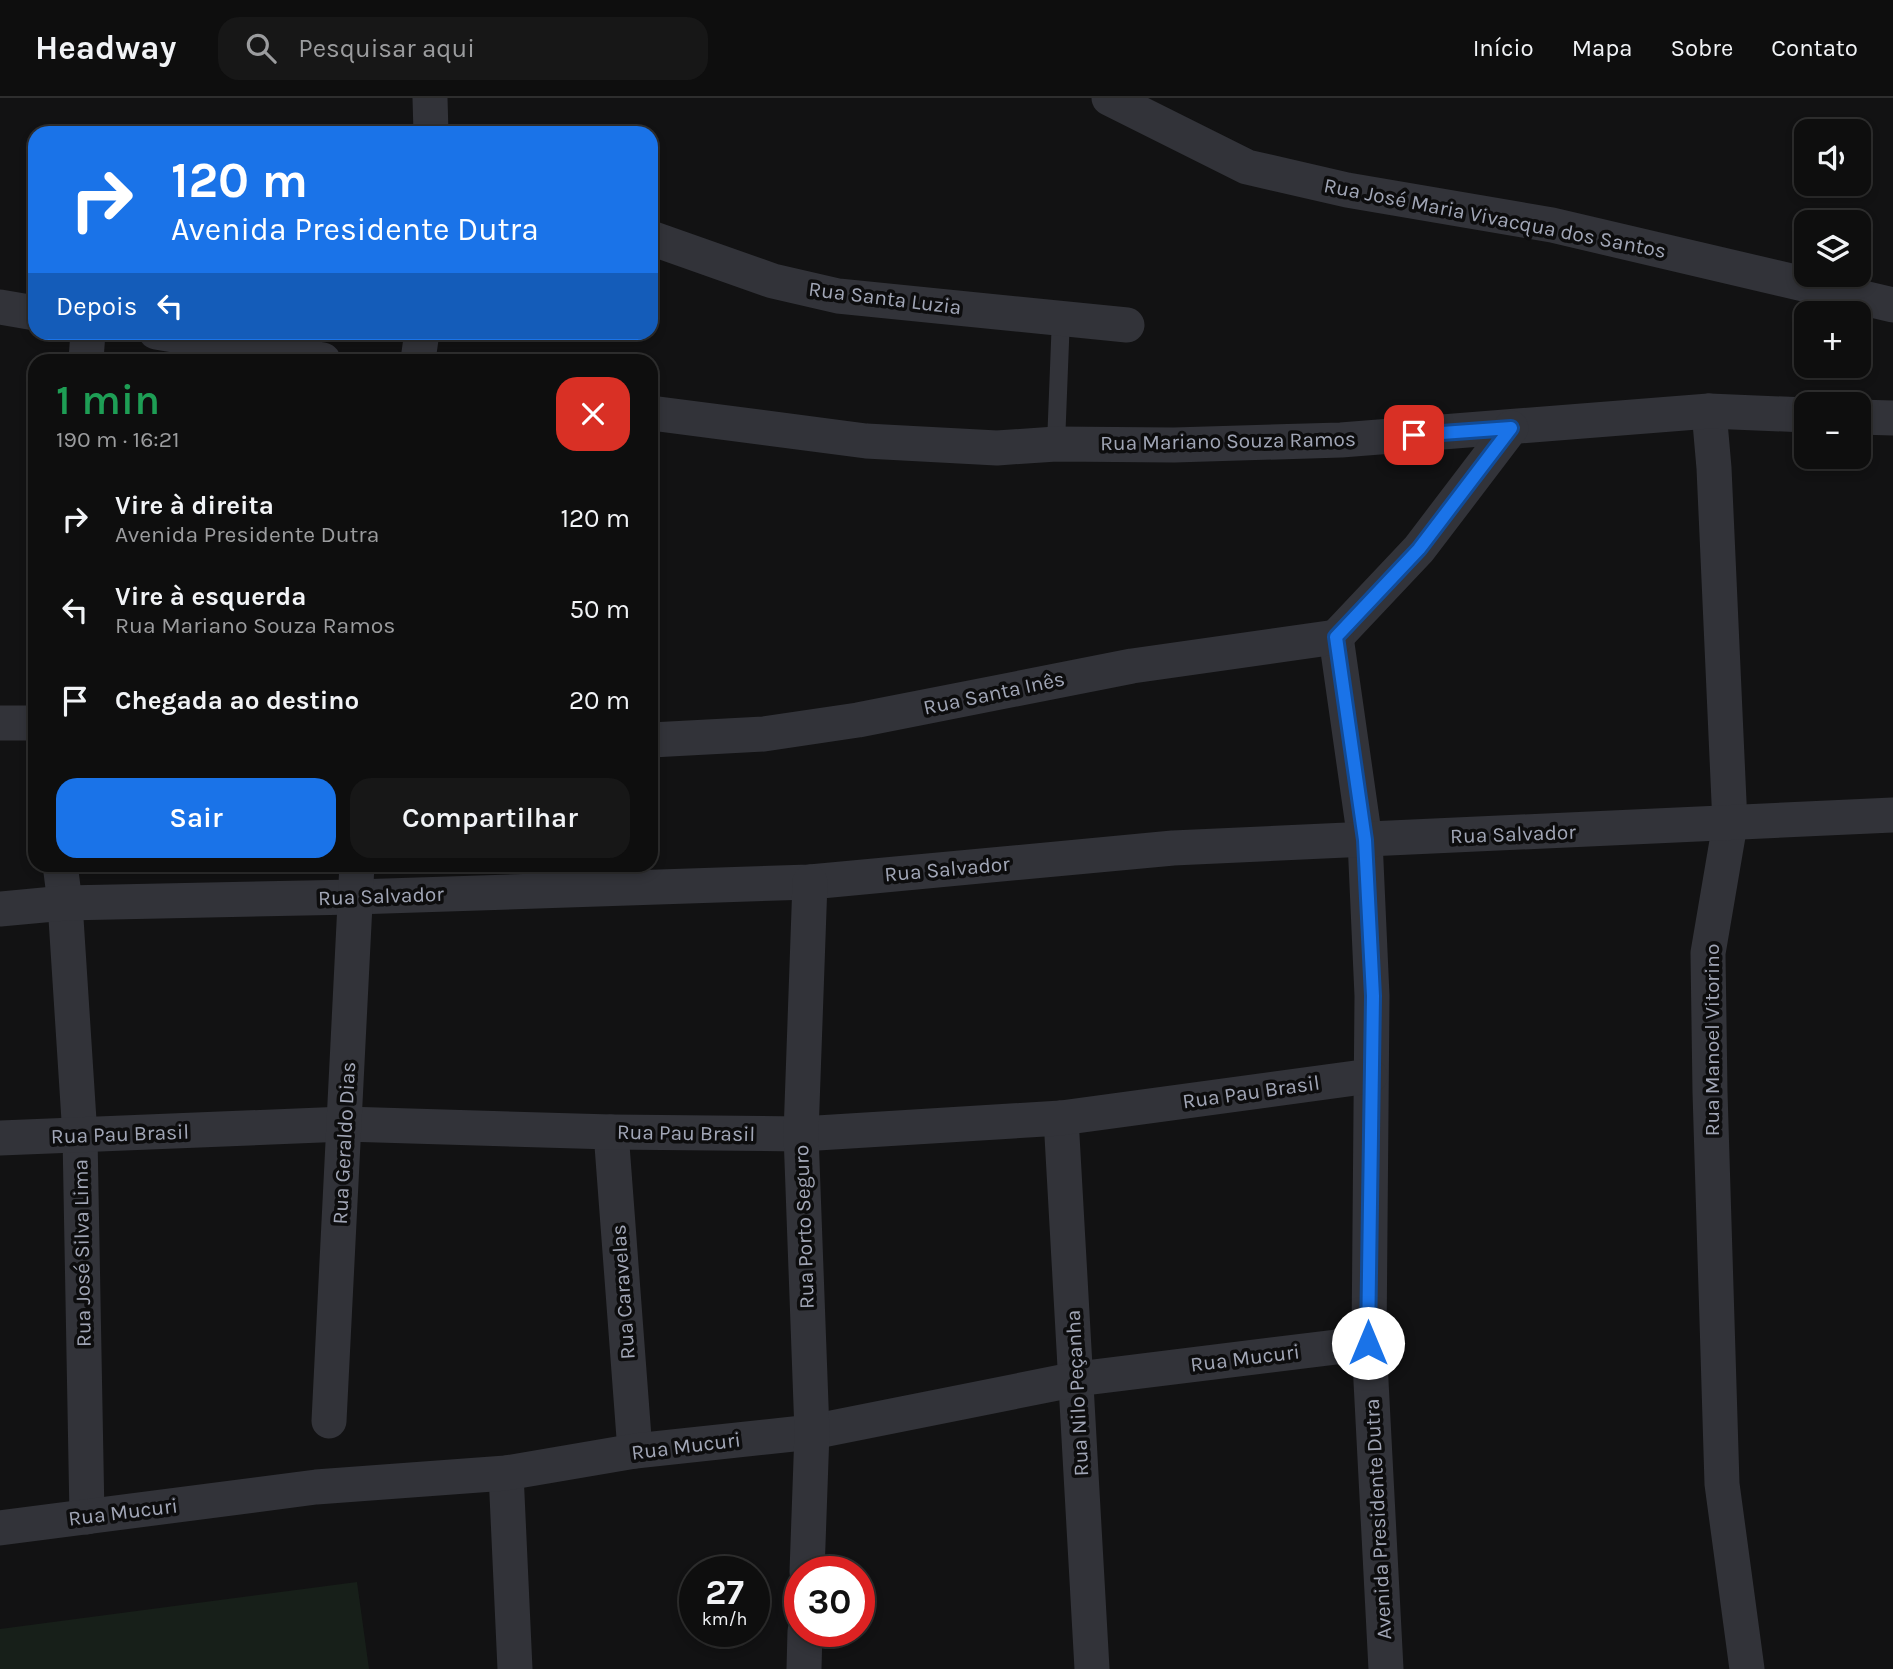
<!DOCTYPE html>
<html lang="pt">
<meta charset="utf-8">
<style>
body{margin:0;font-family:Karla,sans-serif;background:#171717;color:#f1f3f6;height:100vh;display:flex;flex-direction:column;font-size:26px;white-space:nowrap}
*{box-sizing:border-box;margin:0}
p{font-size:23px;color:#9b9c9e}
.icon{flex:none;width:38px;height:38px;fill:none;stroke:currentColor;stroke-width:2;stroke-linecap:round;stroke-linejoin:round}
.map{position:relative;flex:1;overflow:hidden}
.sheet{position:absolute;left:28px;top:256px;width:630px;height:518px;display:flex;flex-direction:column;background:#0e0e0e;border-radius:21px;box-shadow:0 4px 10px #0003,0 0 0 2px #2e2e2e}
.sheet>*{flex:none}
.hud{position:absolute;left:28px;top:28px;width:630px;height:214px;border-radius:21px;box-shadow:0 4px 10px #0003,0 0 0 2px #2e2e2e;background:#1a73e8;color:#fff;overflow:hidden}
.fabs{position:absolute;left:1794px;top:21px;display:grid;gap:14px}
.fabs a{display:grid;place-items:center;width:77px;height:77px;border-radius:14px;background:#0e0e0e;box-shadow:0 4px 10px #0003,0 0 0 2px #2e2e2e;font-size:35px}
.speed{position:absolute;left:679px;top:1458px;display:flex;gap:14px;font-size:35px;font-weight:700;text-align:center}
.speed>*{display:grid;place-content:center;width:91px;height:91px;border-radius:50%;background:#0e0e0e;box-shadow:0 4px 10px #0003,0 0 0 2px #2e2e2e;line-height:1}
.speed small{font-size:18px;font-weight:400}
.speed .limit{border:10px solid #d22;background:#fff;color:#111}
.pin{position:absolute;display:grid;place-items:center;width:60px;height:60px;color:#fff;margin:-30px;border-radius:14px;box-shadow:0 4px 10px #0006}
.me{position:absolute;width:77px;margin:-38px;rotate:0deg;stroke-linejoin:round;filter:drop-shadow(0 0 5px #0008)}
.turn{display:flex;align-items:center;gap:24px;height:147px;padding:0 28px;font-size:32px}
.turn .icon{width:91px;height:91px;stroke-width:2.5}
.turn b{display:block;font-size:49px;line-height:60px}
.then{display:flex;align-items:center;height:66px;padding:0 28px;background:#0003;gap:14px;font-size:26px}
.round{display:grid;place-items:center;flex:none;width:74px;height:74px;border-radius:21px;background:#171717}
.head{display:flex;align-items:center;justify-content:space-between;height:119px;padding:0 28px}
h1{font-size:42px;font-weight:600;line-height:52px;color:#1e9e55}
.button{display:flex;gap:14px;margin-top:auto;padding:14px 28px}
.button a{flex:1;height:80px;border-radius:21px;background:#1a73e8;color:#fff;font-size:28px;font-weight:600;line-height:80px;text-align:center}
.button a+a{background:#171717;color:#f1f3f6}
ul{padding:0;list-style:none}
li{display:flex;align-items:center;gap:21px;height:91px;padding:0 28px}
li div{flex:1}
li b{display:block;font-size:26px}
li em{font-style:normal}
header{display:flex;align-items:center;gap:42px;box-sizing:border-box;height:98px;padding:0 35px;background:#0e0e0e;border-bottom:2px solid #2e2e2e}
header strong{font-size:33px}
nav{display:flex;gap:38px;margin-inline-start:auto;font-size:24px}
.search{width:490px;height:63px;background:#171717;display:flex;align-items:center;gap:18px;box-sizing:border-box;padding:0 24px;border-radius:21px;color:#9b9c9e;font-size:26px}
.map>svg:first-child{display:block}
</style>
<header>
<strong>Headway</strong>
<div class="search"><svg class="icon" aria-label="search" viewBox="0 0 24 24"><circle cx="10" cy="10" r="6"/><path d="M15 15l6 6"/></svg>Pesquisar aqui</div>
<nav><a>Início</a><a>Mapa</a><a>Sobre</a><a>Contato</a></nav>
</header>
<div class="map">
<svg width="1893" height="1571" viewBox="0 0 1893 1571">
<rect width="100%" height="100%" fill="#121213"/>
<polygon fill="#171f19" points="357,1484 369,1571 0,1571 0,1531"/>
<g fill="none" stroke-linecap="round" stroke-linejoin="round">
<polyline stroke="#323339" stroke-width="18" points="1056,346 1061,219"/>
<g stroke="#323339" stroke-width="35">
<polyline points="430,0 431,35"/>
<polyline points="1109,0 1247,69 1347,92 1552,127 1893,207"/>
<polyline points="651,140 773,183 838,198 1127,227"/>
<polyline points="0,209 35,215"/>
<polyline points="156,234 323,262"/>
<polyline points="86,262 88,234"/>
<polyline points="418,262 422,234"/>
<polyline points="1709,313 1714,370 1730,726 1708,855 1710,994 1722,1386 1747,1571"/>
<polyline points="651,315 866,343 997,350 1056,346 1174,347 1341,342 1709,313 1806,317"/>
<polyline points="1858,319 1893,320"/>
<polyline points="1336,539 1365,742 1372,898 1369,1245 1386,1571"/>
<polyline points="1336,539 1419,451 1511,330"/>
<polyline points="0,625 35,625"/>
<polyline points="651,642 764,636 858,622 1132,568 1336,539"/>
<polyline points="60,766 65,805 80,1038 87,1419"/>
<polyline points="0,811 65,805 355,799 810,784 1173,750 1893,717"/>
<polyline points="1061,1020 1092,1571"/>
<polyline points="611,1034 635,1353"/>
<polyline points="0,1040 345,1026 611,1034 801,1036 1061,1020 1370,978"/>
<polyline points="329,1323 357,766"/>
<polyline points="506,1375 515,1571"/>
<polyline points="0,1430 316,1389 506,1375 635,1353 812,1334 1077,1281 1369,1245"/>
<polyline points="807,1474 812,1334 801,1036 810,784"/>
<polyline points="804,1571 805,1533"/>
</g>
</g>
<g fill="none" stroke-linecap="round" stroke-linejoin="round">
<defs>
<polyline id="route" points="1368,1245 1373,898 1365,742 1336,539 1419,451 1511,330 1414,337"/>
</defs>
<use href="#route" stroke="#114b97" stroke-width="18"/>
<use href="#route" stroke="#1a73e8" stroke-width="12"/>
</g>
<g text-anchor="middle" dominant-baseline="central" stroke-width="7" stroke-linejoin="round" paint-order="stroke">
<g font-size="21" fill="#a1a6b6" stroke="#0d0d0e">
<text transform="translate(1495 120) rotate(11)">Rua José Maria Vivacqua dos Santos</text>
<text transform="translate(885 200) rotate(7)">Rua Santa Luzia</text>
<text transform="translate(1228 343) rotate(-1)">Rua Mariano Souza Ramos</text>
<text transform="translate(994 595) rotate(-12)">Rua Santa Inês</text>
<text transform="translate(1513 736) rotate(-2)">Rua Salvador</text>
<text transform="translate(947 771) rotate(-5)">Rua Salvador</text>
<text transform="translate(381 798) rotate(-2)">Rua Salvador</text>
<text transform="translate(1712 942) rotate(-90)">Rua Manoel Vitorino</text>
<text transform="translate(1251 994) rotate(-8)">Rua Pau Brasil</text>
<text transform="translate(686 1035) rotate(1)">Rua Pau Brasil</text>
<text transform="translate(120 1036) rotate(-2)">Rua Pau Brasil</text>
<text transform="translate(344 1045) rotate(-87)">Rua Geraldo Dias</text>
<text transform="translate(804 1129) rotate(-92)">Rua Porto Seguro</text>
<text transform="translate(82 1155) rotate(-91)">Rua José Silva Lima</text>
<text transform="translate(623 1194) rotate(-94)">Rua Caravelas</text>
<text transform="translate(1245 1260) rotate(-7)">Rua Mucuri</text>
<text transform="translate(1077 1295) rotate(-93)">Rua Nilo Peçanha</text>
<text transform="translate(686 1348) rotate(-7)">Rua Mucuri</text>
<text transform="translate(123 1414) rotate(-7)">Rua Mucuri</text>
<text transform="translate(1378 1421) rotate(-93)">Avenida Presidente Dutra</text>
</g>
</g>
</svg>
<div class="fabs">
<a><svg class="icon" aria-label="sound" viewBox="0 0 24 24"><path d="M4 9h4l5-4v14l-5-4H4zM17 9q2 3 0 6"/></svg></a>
<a><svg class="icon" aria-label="layers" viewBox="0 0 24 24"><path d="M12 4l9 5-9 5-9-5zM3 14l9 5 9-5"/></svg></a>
<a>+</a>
<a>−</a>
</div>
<div class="speed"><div>27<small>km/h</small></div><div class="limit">30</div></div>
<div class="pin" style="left:1414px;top:337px;background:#d93025"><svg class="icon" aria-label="arrive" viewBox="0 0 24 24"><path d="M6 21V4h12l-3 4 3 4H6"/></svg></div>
<svg class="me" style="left:1368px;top:1245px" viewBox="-20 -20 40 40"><circle r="19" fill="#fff"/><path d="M0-13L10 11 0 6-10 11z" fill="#1a73e8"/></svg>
<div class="hud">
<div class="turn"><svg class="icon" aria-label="right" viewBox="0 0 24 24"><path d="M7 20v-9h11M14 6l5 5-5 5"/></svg><div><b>120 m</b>Avenida Presidente Dutra</div></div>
<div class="then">Depois<svg class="icon" aria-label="left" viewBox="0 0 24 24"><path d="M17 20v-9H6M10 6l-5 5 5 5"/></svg></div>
</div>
<section class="sheet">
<div class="head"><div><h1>1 min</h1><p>190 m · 16:21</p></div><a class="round" style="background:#d93025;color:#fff"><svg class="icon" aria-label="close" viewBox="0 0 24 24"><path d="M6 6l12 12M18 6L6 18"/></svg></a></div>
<ul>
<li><svg class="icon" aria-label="right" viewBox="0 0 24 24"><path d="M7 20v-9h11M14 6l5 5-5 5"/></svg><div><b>Vire à direita</b><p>Avenida Presidente Dutra</p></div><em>120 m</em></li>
<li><svg class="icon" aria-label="left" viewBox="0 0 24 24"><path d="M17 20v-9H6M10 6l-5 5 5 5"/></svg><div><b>Vire à esquerda</b><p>Rua Mariano Souza Ramos</p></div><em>50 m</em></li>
<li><svg class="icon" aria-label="arrive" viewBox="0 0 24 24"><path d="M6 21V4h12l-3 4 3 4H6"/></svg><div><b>Chegada ao destino</b></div><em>20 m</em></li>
</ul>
<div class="button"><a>Sair</a><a>Compartilhar</a></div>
</section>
</div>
